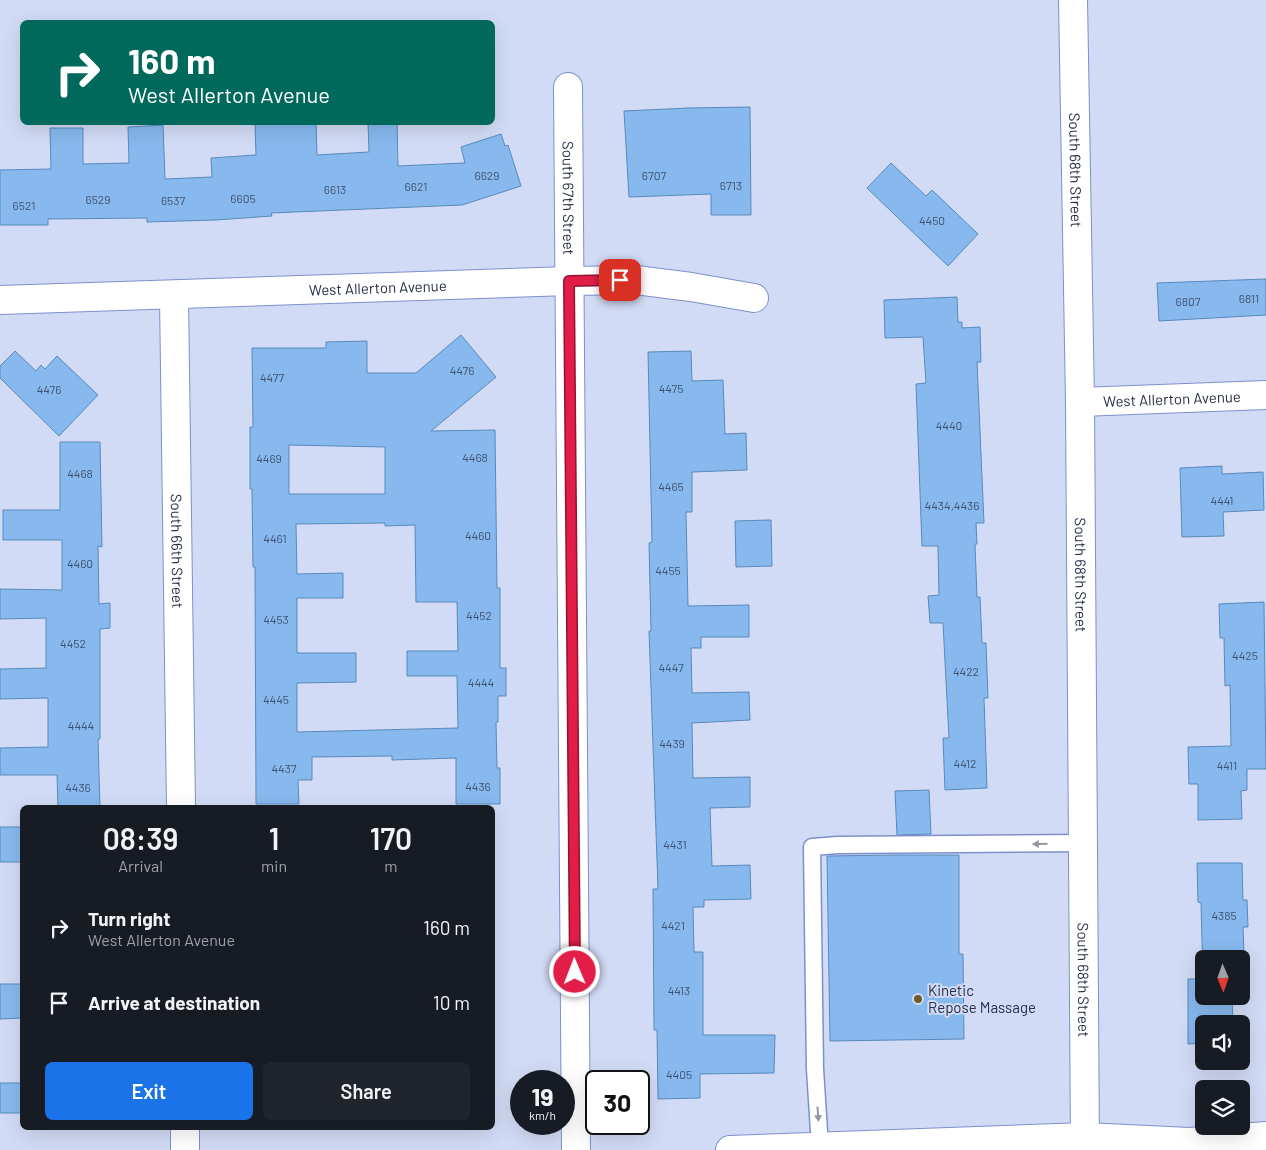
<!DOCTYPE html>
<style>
body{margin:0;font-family:Barlow,sans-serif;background:#20242c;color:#f1f3f6;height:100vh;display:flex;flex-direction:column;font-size:19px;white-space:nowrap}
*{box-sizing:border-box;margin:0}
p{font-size:16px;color:#9ea1a6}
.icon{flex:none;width:28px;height:28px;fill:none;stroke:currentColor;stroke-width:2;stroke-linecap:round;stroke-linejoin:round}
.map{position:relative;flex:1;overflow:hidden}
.sheet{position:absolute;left:20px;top:805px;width:475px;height:325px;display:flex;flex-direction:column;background:#171b24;border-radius:8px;box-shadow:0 5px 20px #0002}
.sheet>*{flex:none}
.banner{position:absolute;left:20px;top:20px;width:475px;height:105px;border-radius:8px;box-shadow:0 5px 20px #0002;background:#00695c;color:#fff;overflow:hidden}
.needle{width:32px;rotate:178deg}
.fabs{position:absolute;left:1195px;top:950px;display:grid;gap:10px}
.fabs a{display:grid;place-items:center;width:55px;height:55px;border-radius:8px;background:#171b24;box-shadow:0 5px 20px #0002;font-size:25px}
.speed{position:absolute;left:510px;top:1070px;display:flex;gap:10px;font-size:25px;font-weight:700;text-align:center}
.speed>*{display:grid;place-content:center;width:65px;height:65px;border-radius:50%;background:#171b24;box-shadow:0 5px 20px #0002;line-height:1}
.speed small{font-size:12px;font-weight:400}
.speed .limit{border:2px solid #111;border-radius:8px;background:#fff;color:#111}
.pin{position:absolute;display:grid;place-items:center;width:42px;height:42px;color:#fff;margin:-21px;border-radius:10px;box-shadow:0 2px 8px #0006}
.me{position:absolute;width:55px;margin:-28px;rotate:359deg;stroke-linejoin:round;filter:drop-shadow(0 0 4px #0008)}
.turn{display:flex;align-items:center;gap:18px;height:105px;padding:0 25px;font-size:22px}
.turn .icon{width:65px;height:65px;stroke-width:2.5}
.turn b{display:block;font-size:35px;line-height:42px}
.eta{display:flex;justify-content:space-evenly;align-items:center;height:85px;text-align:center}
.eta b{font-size:30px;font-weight:600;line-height:35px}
.cta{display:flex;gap:10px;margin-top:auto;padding:10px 25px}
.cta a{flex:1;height:58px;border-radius:8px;background:#1a73e8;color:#fff;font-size:20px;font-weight:600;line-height:58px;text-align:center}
.cta a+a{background:#20242c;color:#f1f3f6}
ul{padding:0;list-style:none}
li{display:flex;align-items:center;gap:15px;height:75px;padding:0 25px}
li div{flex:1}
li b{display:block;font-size:19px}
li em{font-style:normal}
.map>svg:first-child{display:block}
</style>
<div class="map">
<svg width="1266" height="1150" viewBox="0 0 1266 1150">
<rect width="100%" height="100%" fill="#d2dbf5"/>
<g fill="#87b9ee" stroke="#5989bb" fill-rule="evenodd">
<polygon points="750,107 751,215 711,215 711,194 629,197 624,111 688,108"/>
<polygon points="316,122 317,155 369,152 368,122 397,122 398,166 465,163 461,147 501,134 505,146 508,145 521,186 462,205 271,213 272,216 216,220 147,222 147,218 48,219 48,225 0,225 0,170 51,169 50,128 83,128 83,164 129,163 128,127 163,125 165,179 212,177 211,158 256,155 255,124"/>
<polygon points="891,163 926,196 932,190 978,234 948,266 867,188"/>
<polygon points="1266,279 1266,315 1159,321 1157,283"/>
<polygon points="957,297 958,322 962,322 962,328 980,327 981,362 977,362 984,523 976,523 977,544 975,544 977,597 980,597 982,643 986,643 988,698 984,698 987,788 945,790 943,738 949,738 943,623 930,623 928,596 939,595 938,546 922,546 916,384 926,383 923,337 885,338 884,300"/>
<path d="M461,335l35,42 -65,54 64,-1 2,158h3v80h6v28h-8v26h-2l1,46h3v36h-44v-46l-64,2v-4l-80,1v23h-14l1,24h-43l-1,-237h-2l-1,-78h-2v-62h3l-1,-79h74v-6l41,-1v32h49zM289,445l96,2v47h-96zM385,523v3l30,-1 1,77h41l1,49h-51v25h50l1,52 -161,4v-49l59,-1v-29h-59v-55h46v-25l-46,1 -1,-50z"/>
<polygon points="15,351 36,371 41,365 45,369 57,356 98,395 59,436 0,378 0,366"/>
<polygon points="691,351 692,381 723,380 725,434 746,433 747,470 692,472 692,512 686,512 688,606 749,605 749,637 701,637 701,648 691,648 692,693 749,692 750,720 692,723 693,778 750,777 750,807 710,808 712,866 750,865 751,899 704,900 704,907 693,907 694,952 703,952 703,1035 775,1035 774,1073 700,1074 700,1098 658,1099 657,1030 654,1030 653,889 658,889 649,631 651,631 649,543 652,542 648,352"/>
<polygon points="60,442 100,442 102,547 98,546 99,604 110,603 110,628 100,629 100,739 98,739 100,808 58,808 57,775 0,775 0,748 48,747 48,698 0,699 0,669 46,668 46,618 0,619 0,589 62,590 62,540 3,540 3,510 60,510"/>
<polygon points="1222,466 1222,474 1263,472 1264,510 1223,512 1224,536 1182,537 1180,468"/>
<polygon points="771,520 772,566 736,567 735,521"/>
<polygon points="1264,602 1266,769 1247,769 1247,790 1241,791 1242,819 1198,820 1198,784 1189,784 1188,747 1231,746 1230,685 1225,686 1224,638 1220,638 1219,604"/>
<polygon points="929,790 931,834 897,835 895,791"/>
<rect x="0" y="827" width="22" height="35"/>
<polygon points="898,855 959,855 959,954 963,954 964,1039 830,1041 827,856"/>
<polygon points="1197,863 1242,863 1243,900 1247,900 1248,927 1243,927 1244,956 1232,956 1232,959 1204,959 1204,996 1232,996 1233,1024 1204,1024 1204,1043 1188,1044 1188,979 1203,979 1201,903 1198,902"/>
<polygon points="0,984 22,984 22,1018 0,1019"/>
<polygon points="1241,1035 1244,1035 1245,1062 1207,1063 1207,1061 1241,1061"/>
<rect x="0" y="1083" width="22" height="30"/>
</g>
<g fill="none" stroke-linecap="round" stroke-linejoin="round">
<defs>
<polyline id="lane" points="820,1147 815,1069 812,847 838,845 1083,843"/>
<g id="street">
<path id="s1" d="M568,87l8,1063"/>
<path id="s2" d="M174,296l7,512"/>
<path id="s3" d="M0,300l569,-19 67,-1 55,7 63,11"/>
<path id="s4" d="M1080,402l186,-7"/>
<polyline points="185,1128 185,1150"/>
<polyline points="730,1150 1085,1137 1189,1142 1266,1136"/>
</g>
<g id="secondary">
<path id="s5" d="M1073,0l7,402 5,748"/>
</g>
</defs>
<use href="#lane" stroke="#7d90cc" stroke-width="19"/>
<use href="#street" stroke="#7d90cc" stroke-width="30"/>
<use href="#secondary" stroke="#7d90cc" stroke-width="30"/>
<use href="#lane" stroke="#fff" stroke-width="16"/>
<use href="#street" stroke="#fff" stroke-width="28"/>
<use href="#secondary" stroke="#fff" stroke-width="28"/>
</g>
<defs><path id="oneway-solid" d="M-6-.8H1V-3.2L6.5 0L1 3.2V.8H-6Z" transform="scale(1.25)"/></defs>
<g fill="#9397a3">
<use href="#oneway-solid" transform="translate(1040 844) rotate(179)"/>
<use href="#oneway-solid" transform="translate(818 1114) rotate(86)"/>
</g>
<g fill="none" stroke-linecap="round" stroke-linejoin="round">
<defs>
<polyline id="route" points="575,972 569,281 620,280"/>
</defs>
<use href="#route" stroke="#92132f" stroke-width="12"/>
<use href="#route" stroke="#e11d48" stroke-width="9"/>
</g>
<circle fill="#6e5c2a" stroke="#d2dbf5" stroke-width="2" cx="918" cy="999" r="5"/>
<g text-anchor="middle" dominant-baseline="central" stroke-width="4" stroke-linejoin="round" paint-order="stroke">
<g font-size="12" fill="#3f5271">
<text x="487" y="175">6629</text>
<text x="654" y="175">6707</text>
<text x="731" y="185">6713</text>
<text x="416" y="186">6621</text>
<text x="335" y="189">6613</text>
<text x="243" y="198">6605</text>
<text x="98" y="199">6529</text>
<text x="173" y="200">6537</text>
<text x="24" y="205">6521</text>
<text x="932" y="220">4450</text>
<text x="1249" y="298">6811</text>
<text x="1188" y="301">6807</text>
<text x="462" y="370">4476</text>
<text x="272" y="377">4477</text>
<text x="671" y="388">4475</text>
<text x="49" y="389">4476</text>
<text x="949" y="425">4440</text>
<text x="475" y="457">4468</text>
<text x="269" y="458">4469</text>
<text x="80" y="473">4468</text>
<text x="671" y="486">4465</text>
<text x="1222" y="500">4441</text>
<text x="952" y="505">4434,4436</text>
<text x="478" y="535">4460</text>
<text x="275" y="538">4461</text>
<text x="80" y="563">4460</text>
<text x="668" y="570">4455</text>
<text x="479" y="615">4452</text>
<text x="276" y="619">4453</text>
<text x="73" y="643">4452</text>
<text x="1245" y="655">4425</text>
<text x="671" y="667">4447</text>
<text x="966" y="671">4422</text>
<text x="481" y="682">4444</text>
<text x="276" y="699">4445</text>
<text x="81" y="725">4444</text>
<text x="672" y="743">4439</text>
<text x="965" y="763">4412</text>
<text x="1227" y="765">4411</text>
<text x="284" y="768">4437</text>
<text x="478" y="786">4436</text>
<text x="78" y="787">4436</text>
<text x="675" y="844">4431</text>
<text x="1224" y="915">4385</text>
<text x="673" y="925">4421</text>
<text x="679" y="990">4413</text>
<text x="679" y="1074">4405</text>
</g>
<g font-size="15" fill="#272f47" stroke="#d2dbf5">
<text stroke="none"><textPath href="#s5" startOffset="170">South 68th Street</textPath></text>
<text stroke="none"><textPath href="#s1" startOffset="111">South 67th Street</textPath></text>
<text stroke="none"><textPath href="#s3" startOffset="378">West Allerton Avenue</textPath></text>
<text stroke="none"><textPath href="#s4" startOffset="92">West Allerton Avenue</textPath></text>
<text stroke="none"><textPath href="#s2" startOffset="255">South 66th Street</textPath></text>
<text stroke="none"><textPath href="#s5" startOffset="575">South 68th Street</textPath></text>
<text stroke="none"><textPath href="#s5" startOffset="980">South 68th Street</textPath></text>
</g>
<g font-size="15" fill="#272f47" stroke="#d2dbf5" text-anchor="start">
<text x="928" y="990">Kinetic<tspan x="928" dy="17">Repose Massage</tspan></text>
</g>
</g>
</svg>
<div class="fabs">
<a><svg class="needle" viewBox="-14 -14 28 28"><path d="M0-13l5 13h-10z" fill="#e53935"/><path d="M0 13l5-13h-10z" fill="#9ea1a6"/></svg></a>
<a><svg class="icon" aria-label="sound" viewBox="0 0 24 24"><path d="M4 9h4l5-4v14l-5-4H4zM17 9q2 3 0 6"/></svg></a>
<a><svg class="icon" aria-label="layers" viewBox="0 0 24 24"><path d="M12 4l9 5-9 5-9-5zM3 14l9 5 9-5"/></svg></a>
</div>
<div class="speed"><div>19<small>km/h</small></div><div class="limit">30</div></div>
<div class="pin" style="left:620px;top:280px;background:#d93025"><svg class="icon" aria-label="arrive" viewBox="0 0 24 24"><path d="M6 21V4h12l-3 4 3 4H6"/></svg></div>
<svg class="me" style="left:575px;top:972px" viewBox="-20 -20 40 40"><circle r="17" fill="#e11d48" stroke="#fff" stroke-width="3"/><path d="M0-11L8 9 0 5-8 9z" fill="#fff"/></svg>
<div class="banner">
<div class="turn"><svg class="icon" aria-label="right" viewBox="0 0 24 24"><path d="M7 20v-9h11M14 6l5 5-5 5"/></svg><div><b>160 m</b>West Allerton Avenue</div></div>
</div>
<section class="sheet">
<div class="eta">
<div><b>08:39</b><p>Arrival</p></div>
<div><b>1</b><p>min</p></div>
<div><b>170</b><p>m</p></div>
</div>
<ul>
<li><svg class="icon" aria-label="right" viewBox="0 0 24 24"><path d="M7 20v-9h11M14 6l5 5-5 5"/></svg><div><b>Turn right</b><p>West Allerton Avenue</p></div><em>160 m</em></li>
<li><svg class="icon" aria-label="arrive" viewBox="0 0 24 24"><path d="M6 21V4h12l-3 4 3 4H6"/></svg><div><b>Arrive at destination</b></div><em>10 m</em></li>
</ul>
<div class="cta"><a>Exit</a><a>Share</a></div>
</section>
</div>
